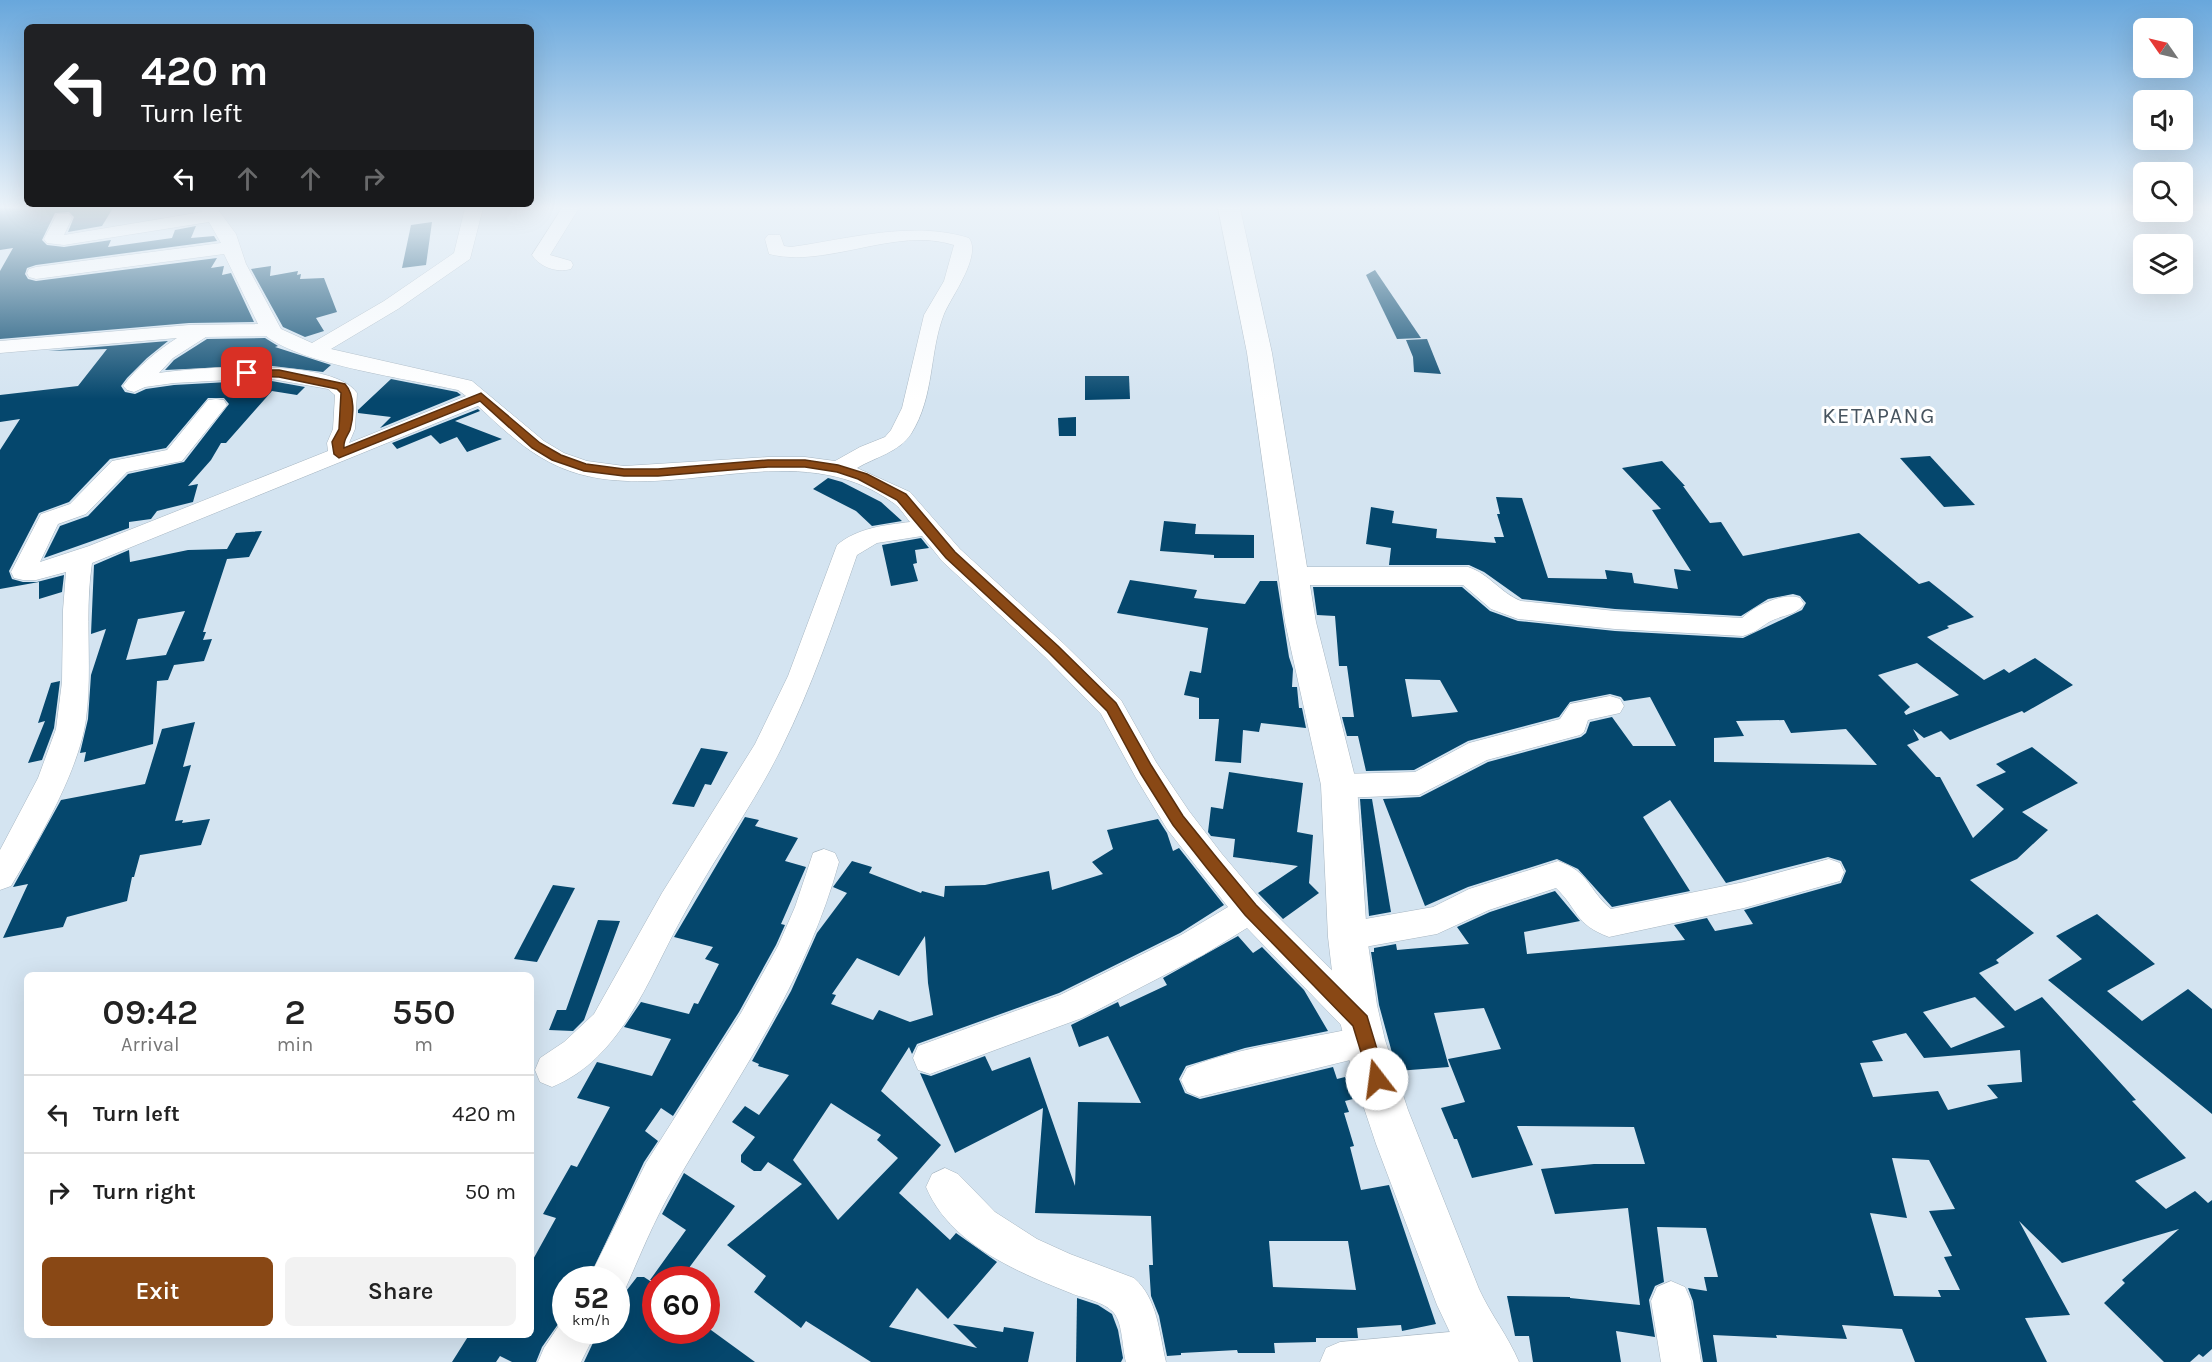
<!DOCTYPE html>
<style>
body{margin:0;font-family:Karla,sans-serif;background:#f2f2f2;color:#222;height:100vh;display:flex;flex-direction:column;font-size:22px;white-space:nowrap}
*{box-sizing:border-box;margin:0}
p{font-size:20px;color:#767676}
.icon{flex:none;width:33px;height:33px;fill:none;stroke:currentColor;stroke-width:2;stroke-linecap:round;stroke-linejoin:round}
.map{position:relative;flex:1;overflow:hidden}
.panel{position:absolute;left:24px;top:972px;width:510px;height:366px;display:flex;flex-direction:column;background:#fff;border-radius:9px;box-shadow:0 6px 24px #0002}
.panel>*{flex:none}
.guide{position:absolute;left:24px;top:24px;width:510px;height:183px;border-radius:9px;box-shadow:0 6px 24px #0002;background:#202124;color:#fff;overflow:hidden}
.needle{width:39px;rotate:304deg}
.controls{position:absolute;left:2133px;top:18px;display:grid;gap:12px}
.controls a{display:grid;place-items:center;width:60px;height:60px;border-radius:9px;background:#fff;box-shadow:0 6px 24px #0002;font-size:30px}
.speed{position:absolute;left:552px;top:1266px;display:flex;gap:12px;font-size:30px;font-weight:700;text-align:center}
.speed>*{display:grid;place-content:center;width:78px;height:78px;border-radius:50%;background:#fff;box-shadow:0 6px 24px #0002;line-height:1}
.speed small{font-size:15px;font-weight:400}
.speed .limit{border:9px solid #d22;background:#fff;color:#111}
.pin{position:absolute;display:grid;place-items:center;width:51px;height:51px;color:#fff;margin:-26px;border-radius:12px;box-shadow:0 3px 9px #0006}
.me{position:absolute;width:66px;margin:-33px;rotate:345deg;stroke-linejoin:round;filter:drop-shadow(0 0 4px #0008)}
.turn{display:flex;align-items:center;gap:21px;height:126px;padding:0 18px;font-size:27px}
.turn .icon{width:78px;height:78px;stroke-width:2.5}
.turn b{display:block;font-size:42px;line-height:51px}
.lanes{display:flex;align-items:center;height:57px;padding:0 18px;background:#0003;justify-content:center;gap:30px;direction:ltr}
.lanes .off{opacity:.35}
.eta{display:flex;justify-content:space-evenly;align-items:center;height:102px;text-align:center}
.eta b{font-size:36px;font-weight:600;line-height:42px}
.action{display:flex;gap:12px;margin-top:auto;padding:12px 18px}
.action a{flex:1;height:69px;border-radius:9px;background:#894815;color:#fff;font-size:24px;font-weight:600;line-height:69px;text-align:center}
.action a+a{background:#f2f2f2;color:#222}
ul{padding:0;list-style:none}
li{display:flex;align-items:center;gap:18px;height:78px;padding:0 18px;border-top:2px solid #e0e0e0}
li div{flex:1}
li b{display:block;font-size:22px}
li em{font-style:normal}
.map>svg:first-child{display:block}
</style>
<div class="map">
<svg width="2212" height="1362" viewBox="0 0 2212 1362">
<rect width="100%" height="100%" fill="#d4e4f1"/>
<g fill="#05476d" fill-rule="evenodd">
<polygon points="0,208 113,208 102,226 68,232 74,217 69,212 55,213 42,240 47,245 64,247 111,240 108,247 172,238 175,230 196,226 191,238 214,236 217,241 36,265 27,268 25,274 28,279 36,281 217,258 211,268 224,266 222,275 231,273 254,322 189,323 0,339 0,271 13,248 0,250"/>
<polygon points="432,222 426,265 402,268 411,225"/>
<polygon points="271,266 270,276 298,271 297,275 301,274 300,279 324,278 337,312 316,318 324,331 305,337 283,327 251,269"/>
<polygon points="1375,270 1421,338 1397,339 1366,275"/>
<polygon points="265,338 278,346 275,347 331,365 323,372 264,365 165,370 174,360 207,339"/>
<polygon points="1427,339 1441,374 1414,372 1413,357 1406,340"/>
<polygon points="168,341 147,358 127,378 121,386 125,392 135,394 146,389 174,385 266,380 305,387 297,395 272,391 226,443 221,443 211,460 188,486 198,484 193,502 157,511 151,519 129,522 129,528 44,558 60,526 88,516 128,474 184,462 229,404 224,398 208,398 166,448 110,459 69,502 39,513 9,571 12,579 23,582 37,582 64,575 62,592 39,599 39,582 0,589 0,450 20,419 0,422 0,395 78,386 107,349 48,351"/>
<polygon points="1085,376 1129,376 1130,399 1085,400"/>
<polygon points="391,379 457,392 461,395 380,428 391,417 358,413 358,410"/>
<polygon points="478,409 480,411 455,421 502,439 467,452 457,437 440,444 431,435 397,449 392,443"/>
<polygon points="1076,417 1076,436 1059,436 1058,418"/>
<polygon points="1930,456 1975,505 1944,507 1900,458"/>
<path d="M1662,461l23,25h-2l27,37 11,-1 22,34 116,-23 60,51 10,-3 45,36 -27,9 2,2 -22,9 57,43 20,-11 5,4 26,-15 38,27 -49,28 -2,-2 -72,29 -9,-9 -17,7 -11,-9 6,11 -12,5 29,32h4l33,61 31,-29 -28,-24 30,-13 -10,-8 36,-17 46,36 -56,29 26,18 -31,29 -47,21 64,53 -38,27 3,3 -20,10 36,38 27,-14 94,103 -4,1 54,57 -51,23 31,28 29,-18 13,12 4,-3v149l-9,8 -4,-3 -9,8h-26l-60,-59 21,-20 -3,-3 57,-51 -117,34 -43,-42 51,94 -45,3 22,44h-132l-13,-33 -60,-4 5,14 -71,-4 1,3 -64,-3 4,27h-14l-10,-61 -5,-13 19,3 -3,-14h14l-12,-49 -49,-1 7,55 -9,4 -6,14 6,37 -39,-6 5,31h-88l-4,-26h-14l-8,-40 63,1v1l70,7 -12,-97 -73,6 -14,-45 53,-5h51l-11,-37 -117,-1 16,39 -61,13 -15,-39h-3l-13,-31 24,-6 -17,-43 53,-10 -17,-41 -50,5 15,54 -52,4 -18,-66 -8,-53h3v-4l22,-4 1,6 11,-1 61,-5 -12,-17 33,-15 65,-21 25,30 -56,11 3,22 158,-14 -11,-15 33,-7 8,13 38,-7 -9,-14 97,-27 5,-12 -5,-10 -13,-4 -102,26 -56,-83 -27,17 47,74 -78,16 -34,-38 -21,-10 -89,28 -43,19 -42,-107 37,-2 68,-35 93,-25 5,-4 4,-11 22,-5 21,29h43l-26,-49 -26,4 -3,-4 -11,-3 -40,8 -11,15 -91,24 -54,29 -48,1 -8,-35h-11l-5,-19h12l-7,-51h-8l-4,-50 -18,-1 -4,-28h149l28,24 28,10 97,10 128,7 59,-28 4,-7 -6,-7 -7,-2 -25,5 -27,17 -126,-7 -93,-10 -38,-27 -15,-7h-80l2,-17 -25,-4 5,-37 23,4 -2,12 45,6 -1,9 60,5 -2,-6h10l-7,-23h3l-4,-17 26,1 26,80 59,1 -2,-9 27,3 2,10 44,6 -4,-20 17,2 -39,-61 9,-1 -39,-41zM1917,663l42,32 -53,20 -2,-3 6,-5 -32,-32zM1405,679l35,1 18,32 -46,5zM1784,720l7,13 55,-4 31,36 -163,-3v-24l30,-2 -8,-15zM1975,997l30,30 -54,21 -28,-36zM1906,1033l18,25 96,-8 2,32 -35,3 11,13 -50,12 -10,-19 -65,6 -13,-34 23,-2 -11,-20zM1892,1158l37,2 26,49 -26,2 23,45 -8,1 16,33h-22l3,7 -47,-1 -24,-83 37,5z"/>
<polygon points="828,478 842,482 881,502 902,521 872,526 856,511 813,489"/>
<polygon points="1164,521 1196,524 1195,534 1254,535 1254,558 1214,558 1214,555 1160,551"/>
<path d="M262,531l-13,26 -22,2 -24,73h3l-3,8 9,-1 -8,22 -30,4 -6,15 -11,1 -4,63 -69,18 2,-10 -6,1 8,-34 3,-44 15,-46 -15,5 3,-69 35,-15 1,12 58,-12 39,-1 9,-16zM185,611l-19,44 -40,5 12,-41z"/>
<polygon points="921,538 929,548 915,550 917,563 913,564 918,581 891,586 882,545"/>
<polygon points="1130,580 1197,590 1194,598 1245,604 1260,581 1277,581 1289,657 1293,669 1292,687 1297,687 1299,708 1302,708 1306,728 1261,723 1259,732 1243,730 1241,763 1215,761 1219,719 1199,719 1199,698 1184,695 1190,671 1201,673 1208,628 1117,613"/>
<polygon points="60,681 54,728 42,760 28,763 45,721 38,723 51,683"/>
<polygon points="195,722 183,767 191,765 175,821 183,820 182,823 210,819 201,845 140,855 134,877 132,877 127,901 67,917 63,927 3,938 28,884 13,887 61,800 145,784 162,729"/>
<polygon points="701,748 728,752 711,785 705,784 694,807 672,804"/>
<polygon points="1229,772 1303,783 1297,832 1313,835 1309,883 1319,893 1283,919 1258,893 1298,866 1233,857 1235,839 1211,836 1208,832 1211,807 1223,809"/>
<polygon points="1360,799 1372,799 1391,912 1369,916"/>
<polygon points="745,817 759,820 755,826 798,838 785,861 806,867 781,924 785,925 776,945 739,1012 673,1116 661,1108 645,1131 658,1141 644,1162 588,1280 566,1280 566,1313 542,1347 536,1362 512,1362 500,1356 496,1362 452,1362 469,1335 531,1335 531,1263 556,1218 543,1214 571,1165 577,1167 610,1107 577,1098 597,1062 652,1076 671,1039 624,1027 641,1002 689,1014 694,1003 698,1004 719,964 705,959 713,947 674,937"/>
<path d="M1158,819l9,14 6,18 6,-3 45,57 -44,28 -121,60 -142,51 -5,10 -3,-7 -28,44 60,54 -42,48 51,47 6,-7 41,29 -49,57 -31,-31 -28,39 88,21 -24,-24 50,8 1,-5 30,5 -6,30h-157l-65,-41 -5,7 -47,-36 12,-16 -39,-31 75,-61 -34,-22 -7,9h-7l-13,-9v-7l14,-18 -23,-15 13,-16 14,9 30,-40 -31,-9 1,-2 -7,-3 39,-70 26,-58 30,-40 -14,-6 19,-26 20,6 -3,6 52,20 1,-2 22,6 1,-11 40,-1 64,-14 3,19 51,-16 -11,-12 21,-13 -6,-19zM925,936l3,47 5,32 -23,7 -31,-12 -6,10 -42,-16 5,-9 -4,-1 25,-36 42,18zM831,1103l50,32 -4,5 21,18 -60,62 -45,-60z"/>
<polygon points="553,885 575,888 537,962 514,959"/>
<polygon points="2097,914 2155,964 2107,991 2142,1021 2188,989 2212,1009 2212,1114 2048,980 2082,959 2056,936"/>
<polygon points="598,920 620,921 584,1020 573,1031 549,1030 557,1010 566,1010"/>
<path d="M1238,936l15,17 9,-6 42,43 24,41 -83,17 -59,18 -7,13 6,14 15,6 133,-32 4,12 8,-2 8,22 -8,2 4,11 -5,1 10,33 -4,1 11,43 28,-5 47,139 -34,7 -1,-6 -44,3 1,10h-42v4l-42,1 1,10h-37l-1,-3 -56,3v2l-14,1 -8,-40 -8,-20 -2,-31h4l-2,-49 -116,-3 8,-105 -88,45 -35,-80 11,3 54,-20 7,15 38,-14 45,129 3,-84 63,1 -33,-67 -29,11 -8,-22 47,-23 2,5 47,-22 -4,-7zM1269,1241h79l8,49 -83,-3z"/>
<polygon points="684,1173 735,1206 680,1280 650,1280 686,1230 662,1214"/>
<polygon points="637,1277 644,1277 656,1285 656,1330 711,1330 755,1362 584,1362 599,1330 616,1330 616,1304"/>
<polygon points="1077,1298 1098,1305 1112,1314 1118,1330 1123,1358 1121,1362 1076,1362"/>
</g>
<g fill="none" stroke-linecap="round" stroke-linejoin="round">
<defs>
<g id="minor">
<path d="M200,208h17l19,26 10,30 35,65 31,14 72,-42 70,-48 11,-45h18l-13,51 -72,50 -67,40 141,32 72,60 20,12 23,8 37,5 144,-9h37l30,4 25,-14 25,-10 6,-7 11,-22 22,-93 20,-34 10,-36c-59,-19 -127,24 -185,9l-4,-15 3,-4h12l4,11 7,1c58,-8 121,-27 178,-9 13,18 -18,59 -25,76 -15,38 -9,82 -33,120 -12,18 -35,23 -54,34l53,24 50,57 103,94 58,57 35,62 33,49 33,43 39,46 112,111 5,11 -3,7 4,2 5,11 -5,11 -180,44 -12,-5 -6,-12 6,-12c50,-20 106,-27 159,-38l-99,-102 -44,27 -121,63 -152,56 -12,-4 -5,-12 5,-12 142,-51 121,-60 47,-28 -61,-78 -31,-51 -35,-64 -56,-57 -103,-96 -20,-25 -45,7 -20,12c-23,66 -45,132 -76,194 -28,57 -67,109 -97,165 -35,62 -61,144 -132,173l-12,-5 -5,-12 5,-12 24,-16 30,-28 68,-121 93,-149 33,-68 49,-131c20,-17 48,-20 73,-23 -5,-6 -11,-16 -18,-20 -95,-67 -211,0 -313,-28 -42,-12 -70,-39 -101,-68l-386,157c-8,52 1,104 -6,156 -7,52 -48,122 -75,167l-11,4v-40l38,-72 18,-49 6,-47 1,-72 3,-38 -30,8h-13l-9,-2 -3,-6 30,-58 29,-10 42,-43 55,-11 41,-50 8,-1 8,1 3,5 -45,56 -55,11 -41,42 -28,10 -18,38 49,-16 239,-95 -1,-8 6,-14 2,-34 -7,-6 -62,-11 -92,5 -29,4 -11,5 -7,-2 -4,-4c14,-19 35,-36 54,-48l-177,15v-12l189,-16 69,-1 -34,-70 -188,25 -7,-2 -2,-4 2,-4 7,-2 185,-24 -12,-21 -145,23 -17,-2 -3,-4 13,-25h12l3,4 -8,17 138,-23zM266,336c37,29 143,43 192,54l8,6 -117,47 6,-14 2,-36c-25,-36 -157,-26 -198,-20l14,-15 33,-21z"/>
<path d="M562,208h17l-29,47 21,6 2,4 -2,4c-15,4 -31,-2 -39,-14z"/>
<path d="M1292,567h176c22,7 32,26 53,34l94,10 127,7c13,-12 40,-26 58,-20l4,6c-8,12 -23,11 -35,18 -11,7 -13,10 -26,14l-128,-7 -97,-10 -27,-10 -28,-24h-171l-9,-3 -3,-6 3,-6z"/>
<polygon points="1610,696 1620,699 1624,706 1620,713 1588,720 1584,732 1580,735 1487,760 1419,795 1339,798 1329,794 1324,786 1329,778 1339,774 1415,772 1469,743 1560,719 1570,704"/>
<path d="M824,849l11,4 4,9c-33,121 -103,217 -165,324 -20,34 -35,72 -51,108l-7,2v-16h-26l5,-14 51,-103 95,-150 37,-67 17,-39 18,-54z"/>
<path d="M1829,859l11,4 4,9 -4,9 -96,27 -135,29c-35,-13 -30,-27 -53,-49l-67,22 -52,24 -89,16 -11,-4 -5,-10 5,-10 11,-4 85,-15 36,-18 89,-28c32,11 30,29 53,48l133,-27z"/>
<path d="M945,1168l13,6 37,38 42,27 33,15 64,24c24,21 25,55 32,84h-40c-4,-14 -3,-38 -12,-49 -10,-12 -33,-15 -46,-21 -53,-21 -119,-49 -142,-105l6,-13z"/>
<polygon points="1671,1281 1685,1287 1691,1301 1701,1362 1661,1362 1651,1301 1657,1287"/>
<polygon points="566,1315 566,1330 597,1330 581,1362 538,1362 544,1348"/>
<polygon points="1483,1329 1497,1335 1503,1349 1498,1362 1320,1362 1326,1348 1340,1342"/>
</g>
<path id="major" d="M1218,208h22l32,145 44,269 41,163 10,152 10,68 8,35 23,70 71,179c12,26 29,47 40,73h-55l-27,-57 -61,-161 -23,-69 -17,-70 -8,-68 -7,-152 -36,-163 -38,-269z"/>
</defs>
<use href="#minor" stroke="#a7b6c2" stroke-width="1"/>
<use href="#major" stroke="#a7b6c2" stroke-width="1"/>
<use href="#minor" fill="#fff" fill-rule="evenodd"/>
<use href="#major" fill="#fff" fill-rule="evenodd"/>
</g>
<linearGradient id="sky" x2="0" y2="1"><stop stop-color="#68a7dc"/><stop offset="0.52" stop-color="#ecf3f9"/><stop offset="1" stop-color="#ecf3f9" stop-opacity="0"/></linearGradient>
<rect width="2212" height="399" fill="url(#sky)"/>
<path fill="#894815" stroke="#592f0e" stroke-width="1.5" d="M279,370l66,14c10,11 9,32 5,46 -3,7 -7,10 -6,18l137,-55 59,50 21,12 25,9 38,5h34l110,-9h37l33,5 29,9 39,20 49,58 103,94 58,57 35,62 32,51 34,42 39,47 111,111 19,63 -3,6 -6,3 -6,-3 -18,-59 -108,-111 -39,-48 -33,-42 -32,-51 -34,-63 -58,-58 -103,-95 -49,-58 -39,-21 -21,-7 -32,-5h-37l-110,9h-34l-40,-5 -32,-11 -20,-12 -52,-47 -141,57 -5,-4 -2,-12 7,-13 2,-36 -4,-4 -58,-12 -32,-1 -5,-3 5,-3z"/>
<g text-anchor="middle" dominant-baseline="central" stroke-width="6" stroke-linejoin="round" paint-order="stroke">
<g font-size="22" letter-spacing="1.5" fill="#47545f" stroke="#fff">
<text x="1879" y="416">KETAPANG</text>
</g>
</g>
</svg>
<div class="controls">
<a><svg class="needle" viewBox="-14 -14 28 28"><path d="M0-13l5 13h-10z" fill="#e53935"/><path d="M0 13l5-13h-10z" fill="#767676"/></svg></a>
<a><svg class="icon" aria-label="sound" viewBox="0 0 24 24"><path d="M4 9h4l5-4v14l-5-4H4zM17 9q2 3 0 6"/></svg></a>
<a><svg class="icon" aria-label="search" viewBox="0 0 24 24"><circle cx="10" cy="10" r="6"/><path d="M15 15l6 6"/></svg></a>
<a><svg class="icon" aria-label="layers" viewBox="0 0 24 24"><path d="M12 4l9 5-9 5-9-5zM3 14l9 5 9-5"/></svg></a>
</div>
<div class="speed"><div>52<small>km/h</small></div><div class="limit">60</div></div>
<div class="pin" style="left:247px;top:373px;background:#d93025"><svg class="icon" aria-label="arrive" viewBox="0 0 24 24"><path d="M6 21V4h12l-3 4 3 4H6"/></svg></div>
<svg class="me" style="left:1377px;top:1079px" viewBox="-20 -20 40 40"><circle r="19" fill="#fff"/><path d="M0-13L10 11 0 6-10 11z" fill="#894815"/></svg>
<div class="guide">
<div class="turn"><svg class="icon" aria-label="left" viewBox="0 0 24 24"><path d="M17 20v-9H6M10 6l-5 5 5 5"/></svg><div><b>420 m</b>Turn left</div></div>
<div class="lanes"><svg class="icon" aria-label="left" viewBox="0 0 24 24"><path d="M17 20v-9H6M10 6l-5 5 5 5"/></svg><svg class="icon off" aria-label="ahead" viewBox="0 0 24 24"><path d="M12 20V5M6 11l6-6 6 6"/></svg><svg class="icon off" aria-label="ahead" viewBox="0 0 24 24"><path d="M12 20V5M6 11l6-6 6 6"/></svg><svg class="icon off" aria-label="right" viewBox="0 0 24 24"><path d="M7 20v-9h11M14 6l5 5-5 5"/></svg></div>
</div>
<section class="panel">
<div class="eta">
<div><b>09:42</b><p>Arrival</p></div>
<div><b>2</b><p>min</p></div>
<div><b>550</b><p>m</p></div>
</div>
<ul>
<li><svg class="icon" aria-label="left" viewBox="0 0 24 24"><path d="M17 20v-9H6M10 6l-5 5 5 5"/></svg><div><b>Turn left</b></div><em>420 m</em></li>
<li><svg class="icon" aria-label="right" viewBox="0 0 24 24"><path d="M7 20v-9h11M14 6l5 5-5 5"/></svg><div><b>Turn right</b></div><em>50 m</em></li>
</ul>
<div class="action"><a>Exit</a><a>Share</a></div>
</section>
</div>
